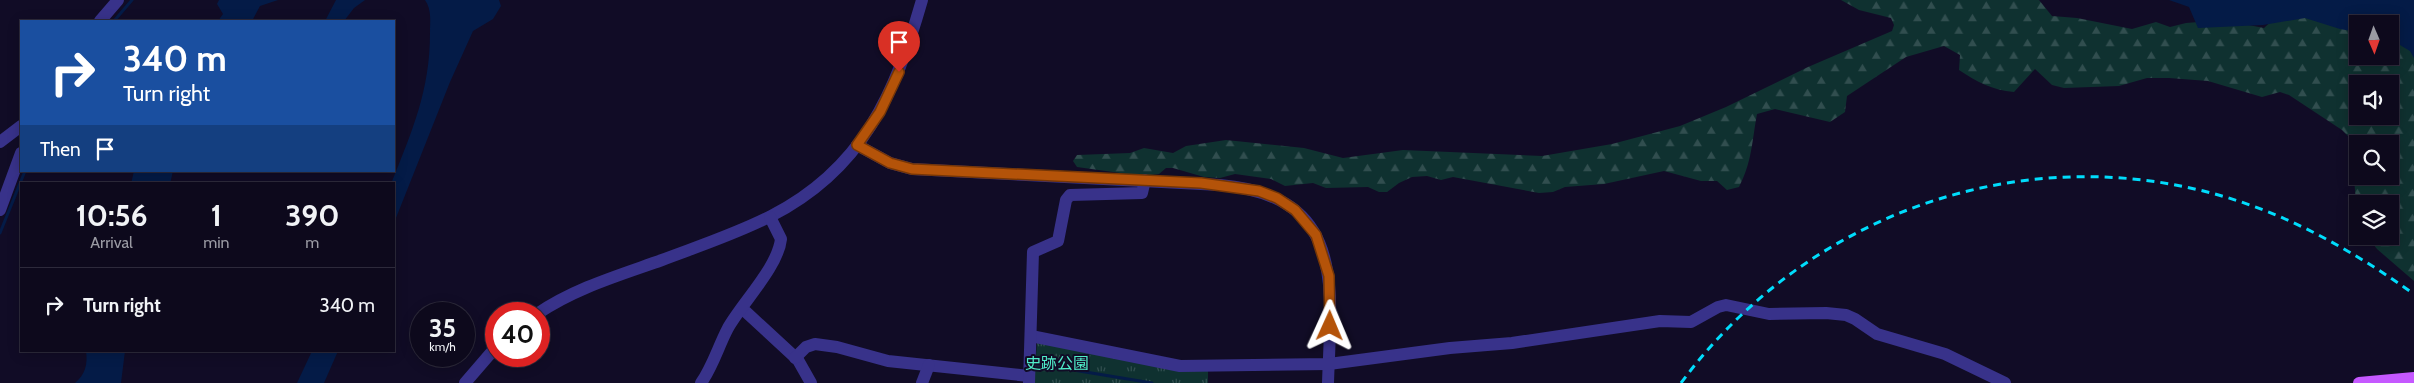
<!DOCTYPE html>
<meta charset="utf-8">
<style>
body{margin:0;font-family:Cabin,"Noto Sans JP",sans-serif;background:#161225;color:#f1f3f6;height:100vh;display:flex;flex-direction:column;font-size:19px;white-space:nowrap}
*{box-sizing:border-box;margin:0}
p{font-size:16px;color:#9a9aa3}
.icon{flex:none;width:28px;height:28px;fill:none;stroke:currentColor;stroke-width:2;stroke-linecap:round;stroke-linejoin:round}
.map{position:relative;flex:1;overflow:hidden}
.sheet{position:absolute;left:20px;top:182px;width:375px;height:170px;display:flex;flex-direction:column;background:#0d091c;border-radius:0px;box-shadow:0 2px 12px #0003,0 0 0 1px #2d2a3b}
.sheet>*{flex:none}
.banner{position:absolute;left:20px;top:20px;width:375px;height:152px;border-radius:0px;box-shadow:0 2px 12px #0003,0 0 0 1px #2d2a3b;background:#1a4fa0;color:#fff;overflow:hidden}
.needle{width:32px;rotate:178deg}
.controls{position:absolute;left:2349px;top:15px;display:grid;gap:10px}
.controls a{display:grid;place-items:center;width:50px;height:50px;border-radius:0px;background:#0d091c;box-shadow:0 2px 12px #0003,0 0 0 1px #2d2a3b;font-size:25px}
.speed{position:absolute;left:410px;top:302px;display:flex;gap:10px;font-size:25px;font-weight:700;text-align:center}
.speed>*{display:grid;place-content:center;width:65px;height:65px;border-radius:50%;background:#0d091c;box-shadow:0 2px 12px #0003,0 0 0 1px #2d2a3b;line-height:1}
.speed small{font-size:12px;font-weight:400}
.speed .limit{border:8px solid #d22;background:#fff;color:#111}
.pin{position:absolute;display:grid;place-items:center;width:42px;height:42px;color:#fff;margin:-51px -21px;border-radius:50% 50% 50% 0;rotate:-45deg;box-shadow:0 0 5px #0007}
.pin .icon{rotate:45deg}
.me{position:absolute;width:55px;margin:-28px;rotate:1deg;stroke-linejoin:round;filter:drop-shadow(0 0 4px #0008)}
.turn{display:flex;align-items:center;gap:18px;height:105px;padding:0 20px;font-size:22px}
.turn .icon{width:65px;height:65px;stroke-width:2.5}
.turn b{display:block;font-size:35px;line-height:42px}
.then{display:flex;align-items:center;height:48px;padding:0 20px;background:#0003;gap:10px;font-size:19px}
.eta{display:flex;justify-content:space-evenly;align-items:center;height:85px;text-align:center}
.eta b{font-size:30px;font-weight:700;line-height:35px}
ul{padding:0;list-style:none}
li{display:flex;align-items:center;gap:15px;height:75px;padding:0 20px;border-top:1px solid #2d2a3b}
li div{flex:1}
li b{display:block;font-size:19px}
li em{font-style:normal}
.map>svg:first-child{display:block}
</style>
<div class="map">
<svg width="2414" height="383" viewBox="0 0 2414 383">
<defs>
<pattern id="forest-firs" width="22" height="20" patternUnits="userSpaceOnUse" patternTransform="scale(1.25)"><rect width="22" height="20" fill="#0f3130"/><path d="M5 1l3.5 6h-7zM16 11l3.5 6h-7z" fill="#314e4f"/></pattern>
<pattern id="park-tufts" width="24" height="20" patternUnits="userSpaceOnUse" patternTransform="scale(1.25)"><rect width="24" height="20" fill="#0f3130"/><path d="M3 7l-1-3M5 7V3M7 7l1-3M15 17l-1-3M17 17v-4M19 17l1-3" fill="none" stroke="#314e4f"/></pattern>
</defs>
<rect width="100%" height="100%" fill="#110c26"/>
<path fill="url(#forest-firs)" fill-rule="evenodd" d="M1841,0h198l13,16 25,2 55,11 24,-7 14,5 16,-4 26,-2 26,2 26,5 12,-11 39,-6 42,14 1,31h32v-25l24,19v231l-37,-32 -10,-13h23v-32h-32l-1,12 -3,-38 2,-24 -6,-16 -8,-8 -53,-35 -9,-3 -18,5 -54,-16 -39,-3h-22l-28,8 -55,2 -12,-3 -17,-16 -21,23c-22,-2 -37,-10 -55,-22l1,-15 -16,-9 -38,11 -59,39 -2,16 -15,10 -55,-13 -18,5c-5,27 -5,48 -18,73l-12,3 -10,-9h-16l-37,-10 -60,13 -39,3 -12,5 -14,1 -86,-16 -12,3 -14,-4 -15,1 -13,6 -12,9h-8l-11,-5 -42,1 -13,-5 -28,3 -14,-7 -36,-5 -15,4 -16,-1 -31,-9h-7l-7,6 -17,2 -65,-9 -4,-6 4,-6 53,-2 14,-5 29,5 13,-7 40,-6 78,8 39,10 60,-8 139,6 70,-12 68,-18 46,-19 82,-40 84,-36 2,-6 -3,-7 -32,-8zM2358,84h32v32h-32zM2358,144h32v32h-32z"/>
<polygon fill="url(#park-tufts)" points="1037,343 1208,366 1208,383 1034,383"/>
<g fill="#041b47">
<polygon points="219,0 278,0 260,6 252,21 218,21 223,14 217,4"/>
<polygon points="336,0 365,0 354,8 344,21 325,21"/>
<path d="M425,0h74l2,6 -8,13 -20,12 -23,51 -56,141v-39h-3c21,-53 39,-93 39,-151 0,-11 2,-23 -5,-33z"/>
<polygon points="2169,0 2414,0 2414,58 2410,51 2390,39 2390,24 2358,24 2357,32 2340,29 2305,18 2263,25 2198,28 2189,7"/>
<polygon points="134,171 173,171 170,184 131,184"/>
<path d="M86,351h39l-4,32h-46c10,-8 13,-19 11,-32z"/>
<polygon points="312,351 338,351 324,383 297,383"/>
</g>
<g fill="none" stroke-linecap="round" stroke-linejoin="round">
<g stroke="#041b47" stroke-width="3">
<polyline points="114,21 132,0"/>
<polyline points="0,233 25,171"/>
<polyline points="1037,364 1152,383"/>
</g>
<g stroke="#38328a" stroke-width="12">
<polyline points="100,21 118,0"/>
<polyline points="0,142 21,126"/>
<path d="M857,145l33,18 22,6 308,16c127,11 111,102 108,198"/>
<polyline points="0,210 21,153"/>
<polyline points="746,312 798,360 811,383"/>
<path d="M537,314c38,-26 83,-39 125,-54 37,-14 74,-26 109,-44 92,-47 124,-122 151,-216"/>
<polyline points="1031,336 1180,366 1329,364 1450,348 1512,343 1660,321 1691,322 1718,307 1726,305 1769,314 1826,313 1846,315 1855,319 1877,334 1945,354 2005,383"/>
<polyline points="795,358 806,347 815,344 837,347 888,361 1029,376"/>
<polyline points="465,383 496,347"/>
<path d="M701,383c12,-17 17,-36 27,-55 14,-25 50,-61 53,-89l-11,-22"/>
<polyline points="922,383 929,365"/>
<polyline points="1029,383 1033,252 1058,241 1066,200 1070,195 1142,193 1145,180"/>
</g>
<polyline stroke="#c558ff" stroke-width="12" points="2359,383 2414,378"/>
<path stroke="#00ddfc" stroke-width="3" stroke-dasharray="8 6" stroke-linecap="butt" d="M1681,383c131,-177 360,-252 569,-178 59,21 113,53 164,89"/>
</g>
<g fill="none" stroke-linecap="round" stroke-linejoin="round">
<defs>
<polyline id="route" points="899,72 880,112 857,145 890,163 912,169 1201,183 1259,191 1277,198 1295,210 1316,235 1329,276 1330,326"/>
</defs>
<use href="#route" stroke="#753606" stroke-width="12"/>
<use href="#route" stroke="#b45309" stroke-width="9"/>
</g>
<g text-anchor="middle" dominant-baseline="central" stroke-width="4" stroke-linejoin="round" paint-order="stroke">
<g font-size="16" fill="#50ecc9" stroke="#110c26">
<text x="1057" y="363">史跡公園</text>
</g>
</g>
</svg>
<div class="controls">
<a><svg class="needle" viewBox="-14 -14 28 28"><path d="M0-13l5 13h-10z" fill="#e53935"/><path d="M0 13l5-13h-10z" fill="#9a9aa3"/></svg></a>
<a><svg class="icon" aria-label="sound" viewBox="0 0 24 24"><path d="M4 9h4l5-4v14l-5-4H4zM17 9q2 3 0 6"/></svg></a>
<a><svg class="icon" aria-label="search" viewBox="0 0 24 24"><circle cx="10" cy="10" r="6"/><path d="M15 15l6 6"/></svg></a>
<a><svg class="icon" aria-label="layers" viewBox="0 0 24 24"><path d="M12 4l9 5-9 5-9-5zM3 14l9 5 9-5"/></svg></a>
</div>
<div class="speed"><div>35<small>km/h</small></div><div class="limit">40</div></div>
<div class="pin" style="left:899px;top:72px;background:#d93025"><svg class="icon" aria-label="arrive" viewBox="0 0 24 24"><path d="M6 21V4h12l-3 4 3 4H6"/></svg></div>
<svg class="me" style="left:1330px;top:326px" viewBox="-20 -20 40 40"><path d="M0-17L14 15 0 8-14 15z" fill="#b45309" stroke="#fff" stroke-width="4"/></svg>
<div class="banner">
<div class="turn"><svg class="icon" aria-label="right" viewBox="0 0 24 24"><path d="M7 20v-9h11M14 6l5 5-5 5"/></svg><div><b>340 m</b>Turn right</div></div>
<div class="then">Then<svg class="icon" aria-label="arrive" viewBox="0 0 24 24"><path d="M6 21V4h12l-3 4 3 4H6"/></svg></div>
</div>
<section class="sheet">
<div class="eta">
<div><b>10:56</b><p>Arrival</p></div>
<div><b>1</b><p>min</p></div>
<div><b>390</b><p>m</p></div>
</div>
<ul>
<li><svg class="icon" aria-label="right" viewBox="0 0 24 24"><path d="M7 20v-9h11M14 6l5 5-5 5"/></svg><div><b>Turn right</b></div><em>340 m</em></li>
</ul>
</section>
</div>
